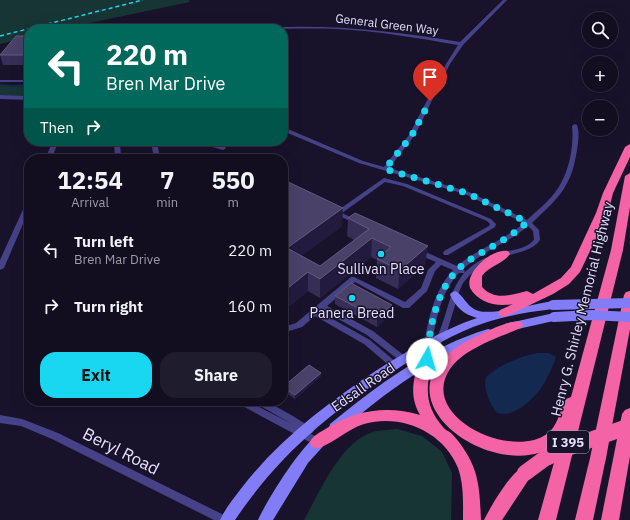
<!DOCTYPE html>
<meta charset="utf-8">
<style>
body{margin:0;font-family:"IBM Plex Sans",sans-serif;background:#1f1c2d;color:#f1f3f6;height:100vh;display:flex;flex-direction:column;font-size:15px;white-space:nowrap}
*{box-sizing:border-box;margin:0}
p{font-size:13px;color:#9c9ca5}
.icon{flex:none;width:22px;height:22px;fill:none;stroke:currentColor;stroke-width:2;stroke-linecap:round;stroke-linejoin:round}
.map{position:relative;flex:1;overflow:hidden}
.side{position:absolute;left:24px;top:154px;width:264px;height:252px;display:flex;flex-direction:column;background:#120e20;border-radius:16px;box-shadow:0 4px 16px #0002,0 0 0 1px #312e3e}
.side>*{flex:none}
.guide{position:absolute;left:24px;top:24px;width:264px;height:122px;border-radius:16px;box-shadow:0 4px 16px #0002,0 0 0 1px #312e3e;background:#00695c;color:#fff;overflow:hidden}
.fabs{position:absolute;left:582px;top:12px;display:grid;gap:8px}
.fabs a{display:grid;place-items:center;width:36px;height:36px;border-radius:50%;background:#120e20;box-shadow:0 4px 16px #0002,0 0 0 1px #312e3e;font-size:20px}
.pin{position:absolute;display:grid;place-items:center;width:34px;height:34px;color:#fff;margin:-41px -17px;border-radius:50% 50% 50% 0;rotate:-45deg;box-shadow:0 0 4px #0007}
.pin .icon{rotate:45deg}
.me{position:absolute;width:44px;margin:-22px;rotate:7deg;stroke-linejoin:round;filter:drop-shadow(0 0 3px #0008)}
.turn{display:flex;align-items:center;gap:14px;height:84px;padding:0 16px;font-size:18px}
.turn .icon{width:52px;height:52px;stroke-width:2.5}
.turn b{display:block;font-size:28px;line-height:34px}
.then{display:flex;align-items:center;height:38px;padding:0 16px;background:#0003;gap:8px;font-size:15px}
.eta{display:flex;justify-content:space-evenly;align-items:center;height:68px;text-align:center}
.eta b{font-size:24px;font-weight:700;line-height:28px}
.primary-button{display:flex;gap:8px;margin-top:auto;padding:8px 16px}
.primary-button a{flex:1;height:46px;border-radius:16px;background:#19d7f0;color:#111;font-size:16px;font-weight:700;line-height:46px;text-align:center}
.primary-button a+a{background:#1f1c2d;color:#f1f3f6}
ul{padding:0;list-style:none}
li{display:flex;align-items:center;gap:12px;height:56px;padding:0 16px}
li div{flex:1}
li b{display:block;font-size:15px}
li em{font-style:normal}
.map>svg:first-child{display:block}
</style>
<div class="map">
<svg width="630" height="520" viewBox="0 0 630 520">
<rect width="100%" height="100%" fill="#18132b"/>
<g fill="#173535">
<polygon points="0,0 189,0 190,2 61,29 29,29 29,37 0,44"/>
<polygon points="29,84 29,96 0,95 0,86"/>
<path d="M397,429l25,7 20,16 10,21 -1,47h-147c16,-28 36,-78 69,-88 7,-2 17,-2 24,-3z"/>
</g>
<path fill="#132950" d="M537,353h11l8,4c-4,11 -10,25 -17,34 -9,11 -29,29 -43,21 -7,-10 -13,-23 -10,-35 14,-12 32,-20 51,-24z"/>
<g fill="none" stroke-linecap="round" stroke-linejoin="round">
<polyline stroke="#132950" stroke-width="1.5" points="0,85 29,87"/>
<g fill="#464287" fill-rule="evenodd">
<path d="M503,0h4l-44,45 -13,19 -35,71 -26,33 80,24 58,28c12,-11 27,-23 34,-37 9,-16 13,-39 11,-57l3,-2 2,1c3,8 1,17 0,25 -2,11 -4,23 -10,33 -7,15 -23,28 -35,40l7,7 1,10c-9,12 -25,13 -39,17h-2l-1,-2 1,-2c11,-3 26,-3 35,-13l-1,-9 -5,-5c-20,17 -46,26 -65,43l2,2 -1,2c7,-7 15,-13 24,-16l3,2 -13,9 -9,8 -6,7 -4,9 -13,43 -16,26 -3,1 -3,-1 -1,-2c5,-8 11,-15 15,-24 10,-22 10,-42 26,-62h-5c-18,19 -23,46 -27,71l-1,2h-6l-1,-2c5,-27 10,-53 29,-74l-12,-5 -6,6 -8,20 -18,17h-6l-48,-26 -28,24 46,25 33,26 1,2 -1,2 -3,1 -3,-1 -33,-26 -45,-25 -2,2 50,28 27,23 1,2 -1,2 -3,1 -3,-1 -27,-23 -49,-28 -13,11 -19,6v-6l13,-4 55,-46h3l51,25 16,-14 7,-18 8,-8 -19,-8 -1,-2 1,-2h4l36,16c20,-17 46,-25 67,-43l-59,-29 -106,-31 -76,-32v-4l80,34 21,6 25,-32 37,-71 12,-19c-40,-7 -81,-14 -121,-16 -26,-1 -52,0 -77,0l2,-1c68,-4 131,3 198,14z"/>
<rect x="0" y="80" width="29" height="2"/>
<polygon points="0,95 29,96 29,100 0,99"/>
<polygon points="53,141 59,141 51,159 45,159"/>
<polygon points="114,141 120,141 121,159 115,159"/>
<polygon points="151,141 157,141 160,159 154,159"/>
<polygon points="193,141 203,141 225,147 226,148 223,150 194,142"/>
<polygon points="384,178 407,184 491,219 496,224 495,227 448,255 444,255 443,253 444,251 489,226 490,224 487,221 403,186 385,182 342,213 358,221 359,222 358,223 354,223 331,212 334,210 337,211"/>
<polygon points="29,201 29,210 4,268 0,270 0,260 26,203"/>
<polygon points="236,401 248,401 292,424 255,403 254,401 266,401 293,416 312,428 314,431 311,434 321,439 323,442 321,445 318,446 315,445 237,403"/>
<polygon points="0,415 22,419 58,433 228,517 229,520 214,520 52,439 21,426 0,423"/>
</g>
<g fill="#827df7" fill-rule="evenodd">
<path d="M455,291c8,3 12,17 24,20 15,4 55,-7 74,-10l4,1 1,3 -1,3 -4,1c-27,3 -54,8 -80,18 -28,11 -54,28 -79,44 -65,42 -116,85 -159,149h-15c5,-11 13,-21 20,-30 37,-49 86,-86 137,-120 32,-20 64,-40 100,-52 -14,-4 -21,-11 -27,-23l1,-2z"/>
<polygon points="554,313 558,314 559,317 558,320 509,331 505,330 503,327 505,324 509,323"/>
<path d="M488,329l4,1 2,3 -2,3c-58,21 -106,55 -152,96l-5,1 -5,-1 -1,-4 1,-4c48,-39 98,-77 158,-95z"/>
<path d="M322,433l5,1 2,4 -2,4 -19,21 -35,57h-15c8,-18 47,-82 64,-87z"/>
</g>
<g fill="#f563a7" fill-rule="evenodd">
<path d="M630,144v13l-17,36 -5,20 -28,59 -11,12 -16,10 -48,23 -5,-1 -2,-3 2,-3 13,-6c-17,3 -34,-1 -43,-16 -1,-4 -1,-8 1,-12 5,-12 24,-28 37,-25l2,3c-7,10 -21,12 -28,22v11c13,14 28,8 45,4l6,3 28,-16 10,-11 25,-54 7,-20 22,-46z"/>
<path d="M630,173v34l-7,43 -67,270h-18l22,-79c-56,52 -205,-47 -85,-104 11,-5 35,-18 46,-15l2,3 -2,3c-22,9 -58,21 -71,41 -32,47 60,91 97,65 11,-8 13,-24 19,-35l5,-2 40,-147 14,-74z"/>
<polygon points="630,291 630,329 606,458 593,520 575,520 590,458 624,295 626,292"/>
<path d="M427,354l5,1 2,4c-9,27 -10,46 9,68 2,3 6,4 8,6 9,9 17,21 22,33 7,17 7,36 8,54h-18c0,-17 1,-35 -5,-52 -14,-36 -57,-55 -94,-44 -17,5 -29,19 -46,24l-6,-1 -2,-5c3,-7 11,-10 17,-14 28,-18 61,-23 93,-13 -11,-19 -7,-36 0,-56l2,-4z"/>
<polygon points="630,408 630,456 619,520 601,520 622,414 625,410"/>
<path d="M525,466l6,2 2,5 -31,47h-18c7,-14 27,-49 41,-54z"/>
</g>
<polyline stroke="#19d7f0" stroke-width="1.5" stroke-dasharray="4 3" stroke-linecap="butt" points="0,36 143,0"/>
<g stroke="#827df7" stroke-width="10">
<polyline points="553,305 630,303"/>
<polyline points="554,317 592,315 630,317"/>
</g>
<polyline stroke="#f563a7" stroke-width="16" points="525,473 544,459 570,447 630,426"/>
</g>
<g fill="#372e57">
<polygon points="29,36 29,65 3,65 0,55"/>
<polygon points="283,181 342,226 301,256 320,266 354,240 347,236 348,218 355,213 425,265 398,289 376,278 377,260 371,257 320,298 308,291 283,311"/>
<polygon points="335,296 392,305 391,314 377,327 335,304"/>
<polygon points="321,373 321,376 295,399 283,391 283,387"/>
</g>
<g fill="#231b3e">
<polygon points="343,208 342,226 287,267 287,248"/>
<polygon points="372,238 371,257 320,298 320,279"/>
<polygon points="428,246 425,265 398,289 400,270"/>
<polygon points="308,272 308,291 283,311 283,292"/>
<polygon points="392,305 391,314 377,327 377,318"/>
<polygon points="321,373 321,376 295,399 295,395"/>
</g>
<g fill="#4a4169" stroke="#625a80">
<polygon points="16,36 29,36 29,55 0,55"/>
<polygon points="284,180 343,208 287,248 320,266 369,229 348,218 355,213 428,246 400,270 377,259 391,247 372,238 320,279 308,272 283,292 283,263 286,261 283,259 283,198 284,197 283,197 283,181"/>
<polygon points="351,283 392,305 377,318 335,296"/>
<polygon points="309,365 321,373 295,395 283,387"/>
</g>
<g fill="none" stroke-linecap="round" stroke-linejoin="round">
<path stroke="#19d7f0" stroke-width="7" stroke-dasharray="0 12.6" d="M427,359c3,-36 11,-80 44,-100 19,-12 39,-21 56,-37l-60,-29 -82,-24 27,-34 18,-34"/>
</g>
<g fill="#19d7f0" stroke="#18132b" stroke-width="1.5">
<circle cx="381" cy="254" r="4"/>
<circle cx="352" cy="298" r="4"/>
</g>
<g text-anchor="middle" dominant-baseline="central" stroke-width="3" stroke-linejoin="round" paint-order="stroke">
<g font-size="12" fill="#e4e0fd" stroke="#18132b">
<text transform="translate(387 24) rotate(7)">General Green Way</text>
</g>
<rect fill="#18132b" stroke="#a7a2be" stroke-width="1" x="547" y="431" width="42" height="22" rx="3"/>
<g font-size="13" font-weight="bold" fill="#e4e0fd">
<text x="568" y="442">I 395</text>
</g>
<g font-size="14" fill="#e4e0fd" stroke="#18132b">
<text x="381" y="269">Sullivan Place</text>
<text x="352" y="313">Panera Bread</text>
</g>
<g font-size="14" fill="#e4e0fd" stroke="#18132b">
<text transform="translate(582 309) rotate(-76)">Henry G. Shirley Memorial Highway</text>
<text transform="translate(363 387) rotate(-35)">Edsall Road</text>
</g>
<g font-size="17" fill="#e4e0fd" stroke="#18132b">
<text transform="translate(121 451) rotate(27)">Beryl Road</text>
</g>
</g>
</svg>
<div class="fabs">
<a><svg class="icon" aria-label="search" viewBox="0 0 24 24"><circle cx="10" cy="10" r="6"/><path d="M15 15l6 6"/></svg></a>
<a>+</a>
<a>−</a>
</div>
<div class="pin" style="left:430px;top:101px;background:#d93025"><svg class="icon" aria-label="arrive" viewBox="0 0 24 24"><path d="M6 21V4h12l-3 4 3 4H6"/></svg></div>
<svg class="me" style="left:427px;top:359px" viewBox="-20 -20 40 40"><circle r="19" fill="#fff"/><path d="M0-13L10 11 0 6-10 11z" fill="#19d7f0"/></svg>
<div class="guide">
<div class="turn"><svg class="icon" aria-label="left" viewBox="0 0 24 24"><path d="M17 20v-9H6M10 6l-5 5 5 5"/></svg><div><b>220 m</b>Bren Mar Drive</div></div>
<div class="then">Then<svg class="icon" aria-label="right" viewBox="0 0 24 24"><path d="M7 20v-9h11M14 6l5 5-5 5"/></svg></div>
</div>
<section class="side">
<div class="eta">
<div><b>12:54</b><p>Arrival</p></div>
<div><b>7</b><p>min</p></div>
<div><b>550</b><p>m</p></div>
</div>
<ul>
<li><svg class="icon" aria-label="left" viewBox="0 0 24 24"><path d="M17 20v-9H6M10 6l-5 5 5 5"/></svg><div><b>Turn left</b><p>Bren Mar Drive</p></div><em>220 m</em></li>
<li><svg class="icon" aria-label="right" viewBox="0 0 24 24"><path d="M7 20v-9h11M14 6l5 5-5 5"/></svg><div><b>Turn right</b></div><em>160 m</em></li>
</ul>
<div class="primary-button"><a>Exit</a><a>Share</a></div>
</section>
</div>
